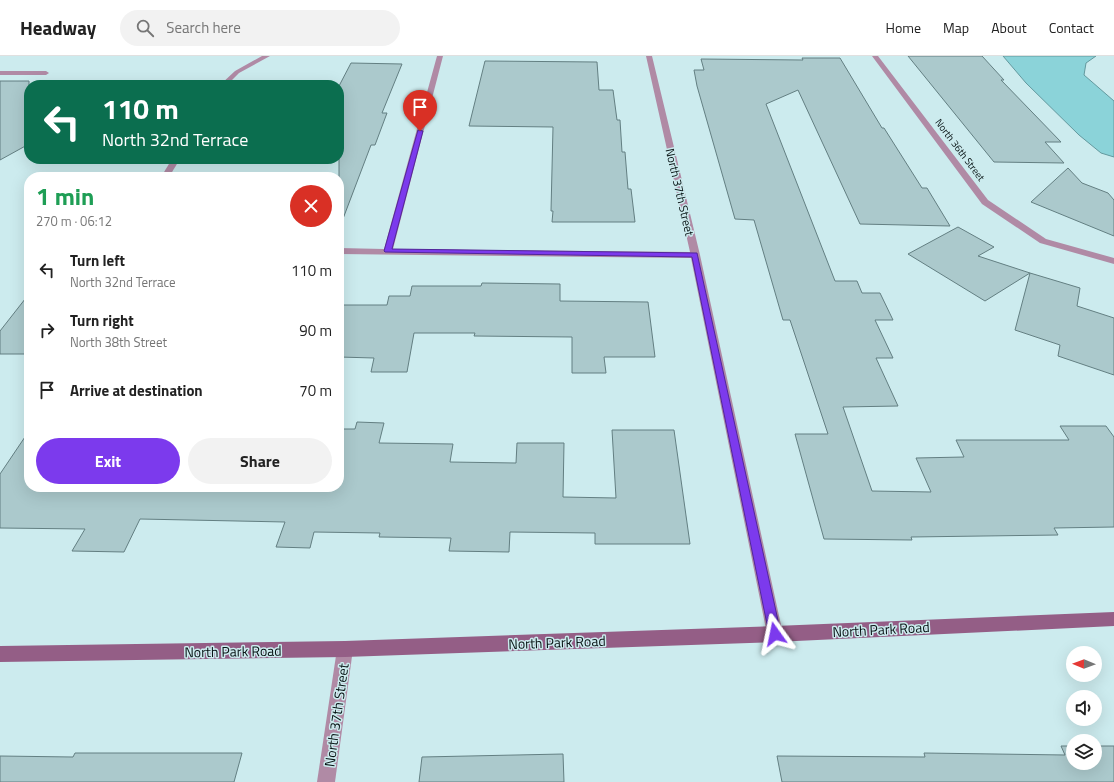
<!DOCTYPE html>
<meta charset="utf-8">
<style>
body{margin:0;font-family:"Titillium Web",sans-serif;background:#f2f2f2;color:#222;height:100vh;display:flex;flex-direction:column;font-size:15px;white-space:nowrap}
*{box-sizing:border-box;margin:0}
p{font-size:13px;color:#767676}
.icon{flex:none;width:22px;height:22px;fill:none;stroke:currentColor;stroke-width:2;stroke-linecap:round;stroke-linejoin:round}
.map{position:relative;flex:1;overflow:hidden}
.side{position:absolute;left:24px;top:116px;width:320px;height:320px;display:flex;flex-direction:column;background:#fff;border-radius:16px;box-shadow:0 4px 16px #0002}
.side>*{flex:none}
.guide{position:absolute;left:24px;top:24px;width:320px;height:84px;border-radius:16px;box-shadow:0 4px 16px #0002;background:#0b6e4f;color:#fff;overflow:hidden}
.needle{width:26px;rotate:271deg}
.tools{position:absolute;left:1066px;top:590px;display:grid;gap:8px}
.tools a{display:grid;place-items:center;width:36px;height:36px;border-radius:50%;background:#fff;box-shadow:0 4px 16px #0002;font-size:20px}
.pin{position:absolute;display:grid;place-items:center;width:34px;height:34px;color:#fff;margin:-41px -17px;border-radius:50% 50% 50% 0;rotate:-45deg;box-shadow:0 0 4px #0007}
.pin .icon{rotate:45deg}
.me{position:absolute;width:44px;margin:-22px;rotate:348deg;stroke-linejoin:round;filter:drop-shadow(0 0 3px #0008)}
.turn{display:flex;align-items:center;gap:14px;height:84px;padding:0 12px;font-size:18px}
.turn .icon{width:52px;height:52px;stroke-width:2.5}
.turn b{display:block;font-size:28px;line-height:34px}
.round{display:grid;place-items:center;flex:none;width:42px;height:42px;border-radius:21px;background:#f2f2f2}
.overview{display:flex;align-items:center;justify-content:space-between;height:68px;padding:0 12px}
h1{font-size:24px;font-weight:700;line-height:30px;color:#1e9e55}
.cta{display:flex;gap:8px;margin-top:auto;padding:8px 12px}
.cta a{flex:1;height:46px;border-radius:24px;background:#7c3aed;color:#fff;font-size:16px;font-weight:700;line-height:46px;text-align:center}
.cta a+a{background:#f2f2f2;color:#222}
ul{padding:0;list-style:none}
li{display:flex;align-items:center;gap:12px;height:60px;padding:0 12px}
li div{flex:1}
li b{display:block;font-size:15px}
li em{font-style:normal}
header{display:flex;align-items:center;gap:24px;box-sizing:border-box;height:56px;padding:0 20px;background:#fff;border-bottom:1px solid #e0e0e0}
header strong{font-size:19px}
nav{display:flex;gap:22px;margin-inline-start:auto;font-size:14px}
.search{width:280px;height:36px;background:#f2f2f2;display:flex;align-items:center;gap:10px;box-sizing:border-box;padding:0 14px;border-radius:22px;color:#767676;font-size:15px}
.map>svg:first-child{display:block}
</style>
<header>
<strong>Headway</strong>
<div class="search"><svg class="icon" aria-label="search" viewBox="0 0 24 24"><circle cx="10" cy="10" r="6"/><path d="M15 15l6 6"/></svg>Search here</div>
<nav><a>Home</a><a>Map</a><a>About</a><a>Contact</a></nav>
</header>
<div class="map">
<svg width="1114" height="726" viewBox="0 0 1114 726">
<rect width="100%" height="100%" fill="#ccebee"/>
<polygon fill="#8bd3d9" stroke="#63999e" points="1003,0 1096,0 1086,7 1084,19 1114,45 1114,101 1101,97 1079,79 1026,27"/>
<g fill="#abc9cc" stroke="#637f82">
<polygon points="908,0 982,0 1004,24 1001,24 1061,86 1045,86 1064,107 994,106"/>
<polygon points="802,2 840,2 882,72 884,72 922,132 927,132 950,170 860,168 798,34 766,48 835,225 857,225 862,237 880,237 893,264 875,264 893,302 876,302 898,350 843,351 872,435 931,436 916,402 964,401 956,384 1069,384 1060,370 1106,370 1114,381 1114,471 1054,472 1058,479 911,481 912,484 824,483 795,378 828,378 790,264 783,264 754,164 735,163 697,30 694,14 704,14 701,3 803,4"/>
<polygon points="485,5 597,6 599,34 613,34 617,64 620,64 622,96 625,96 628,133 631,133 635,166 552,166 553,155 551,155 553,71 469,70"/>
<polygon points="351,7 402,8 382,57 387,57 375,89 371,89 341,168 339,168 339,30"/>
<polygon points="0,25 29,25 29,88 0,104"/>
<polygon points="1068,112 1082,127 1108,137 1114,144 1114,180 1031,146"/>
<polygon points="958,171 994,191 978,200 1030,217 985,245 908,198"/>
<polygon points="1030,217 1080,232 1077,250 1114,262 1114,319 1058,300 1060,289 1015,274"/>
<polygon points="482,227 560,228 560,245 648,246 655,301 604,301 606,317 572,317 572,281 474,280 475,277 414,277 407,316 371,316 374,302 339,301 339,249 387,249 389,240 410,240 412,230 481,230"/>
<polygon points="29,238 29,298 0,298 0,275"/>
<polygon points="357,366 384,367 379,387 453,388 450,406 516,407 517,387 564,387 563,441 616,442 612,374 674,374 690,488 595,488 595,477 510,476 509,496 449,495 451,482 379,481 380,477 314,476 310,492 276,491 285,466 140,463 124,496 72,495 85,473 0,472 0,418 29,375 29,431 339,431 339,373 355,373"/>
<polygon points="1061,690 1073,690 1073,707 1095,707 1095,690 1114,690 1114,726 782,726 777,700 925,701 924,697 1065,699"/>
<polygon points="75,697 242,697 234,726 0,726 0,700 73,701"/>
<polygon points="563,698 564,726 419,726 422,701"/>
</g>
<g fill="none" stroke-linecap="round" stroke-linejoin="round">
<g fill="#b08aa5" fill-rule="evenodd">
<polygon points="262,0 270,0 239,17 227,29 220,29 235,15"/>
<polygon points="437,0 443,0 393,193 690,196 646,0 652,0 700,199 783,578 780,583 775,586 770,583 767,578 691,202 339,198 339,192 384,193"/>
<polygon points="872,0 878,0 988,144 1046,183 1114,202 1114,208 1040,187 982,148"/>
<polygon points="0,15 46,15 49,17 46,19 0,19"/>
<polygon points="172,103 180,103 169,121 161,121"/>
<polygon points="29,192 29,198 25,197 25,193"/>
<polygon points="345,585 350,588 353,593 335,726 317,726 337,593 340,588"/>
</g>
<polygon fill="#945e86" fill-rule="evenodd" points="1114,556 1114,570 775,586 345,601 0,606 0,590 345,585 775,570"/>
</g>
<polygon fill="#7c3aed" stroke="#51269a" points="418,74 423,75 392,193 697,197 781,578 779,582 775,584 771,582 769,578 692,201 385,196 384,195"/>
<g text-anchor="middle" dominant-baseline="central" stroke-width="3" stroke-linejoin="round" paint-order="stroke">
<g font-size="10" fill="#071213" stroke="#ccebee">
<text transform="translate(960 94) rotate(53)">North 36th Street</text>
</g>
<g font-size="12" fill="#071213" stroke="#ccebee">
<text transform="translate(680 136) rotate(77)">North 37th Street</text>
</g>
<g font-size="14" fill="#071213" stroke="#ccebee">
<text transform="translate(881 573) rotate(-3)">North Park Road</text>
<text transform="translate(557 586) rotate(-2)">North Park Road</text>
<text transform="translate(233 595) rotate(-1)">North Park Road</text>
<text transform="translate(336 659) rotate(-82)">North 37th Street</text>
</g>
</g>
</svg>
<div class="tools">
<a><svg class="needle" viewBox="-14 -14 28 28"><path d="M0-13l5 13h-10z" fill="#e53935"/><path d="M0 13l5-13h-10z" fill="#767676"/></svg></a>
<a><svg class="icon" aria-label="sound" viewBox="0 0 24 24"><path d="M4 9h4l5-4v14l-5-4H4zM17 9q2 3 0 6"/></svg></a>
<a><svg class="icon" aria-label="layers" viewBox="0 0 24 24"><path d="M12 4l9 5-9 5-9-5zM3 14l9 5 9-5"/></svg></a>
</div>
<div class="pin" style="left:420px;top:75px;background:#d93025"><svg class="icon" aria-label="arrive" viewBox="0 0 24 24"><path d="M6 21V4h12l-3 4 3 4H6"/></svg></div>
<svg class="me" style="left:775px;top:578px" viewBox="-20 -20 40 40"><path d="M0-17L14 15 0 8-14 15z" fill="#7c3aed" stroke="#fff" stroke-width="4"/></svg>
<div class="guide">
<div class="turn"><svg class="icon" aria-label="left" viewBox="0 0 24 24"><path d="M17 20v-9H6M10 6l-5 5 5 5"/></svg><div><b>110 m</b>North 32nd Terrace</div></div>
</div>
<section class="side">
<div class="overview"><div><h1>1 min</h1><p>270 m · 06:12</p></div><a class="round" style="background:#d93025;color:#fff"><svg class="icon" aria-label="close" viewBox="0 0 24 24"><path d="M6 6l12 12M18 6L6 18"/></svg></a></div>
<ul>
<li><svg class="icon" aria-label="left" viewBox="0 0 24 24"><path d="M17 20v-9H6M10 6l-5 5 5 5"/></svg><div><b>Turn left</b><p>North 32nd Terrace</p></div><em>110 m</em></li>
<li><svg class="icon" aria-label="right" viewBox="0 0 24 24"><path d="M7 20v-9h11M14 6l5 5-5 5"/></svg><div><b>Turn right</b><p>North 38th Street</p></div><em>90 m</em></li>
<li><svg class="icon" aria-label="arrive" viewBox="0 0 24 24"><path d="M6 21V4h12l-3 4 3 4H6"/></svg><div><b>Arrive at destination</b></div><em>70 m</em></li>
</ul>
<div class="cta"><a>Exit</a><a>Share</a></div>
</section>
</div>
